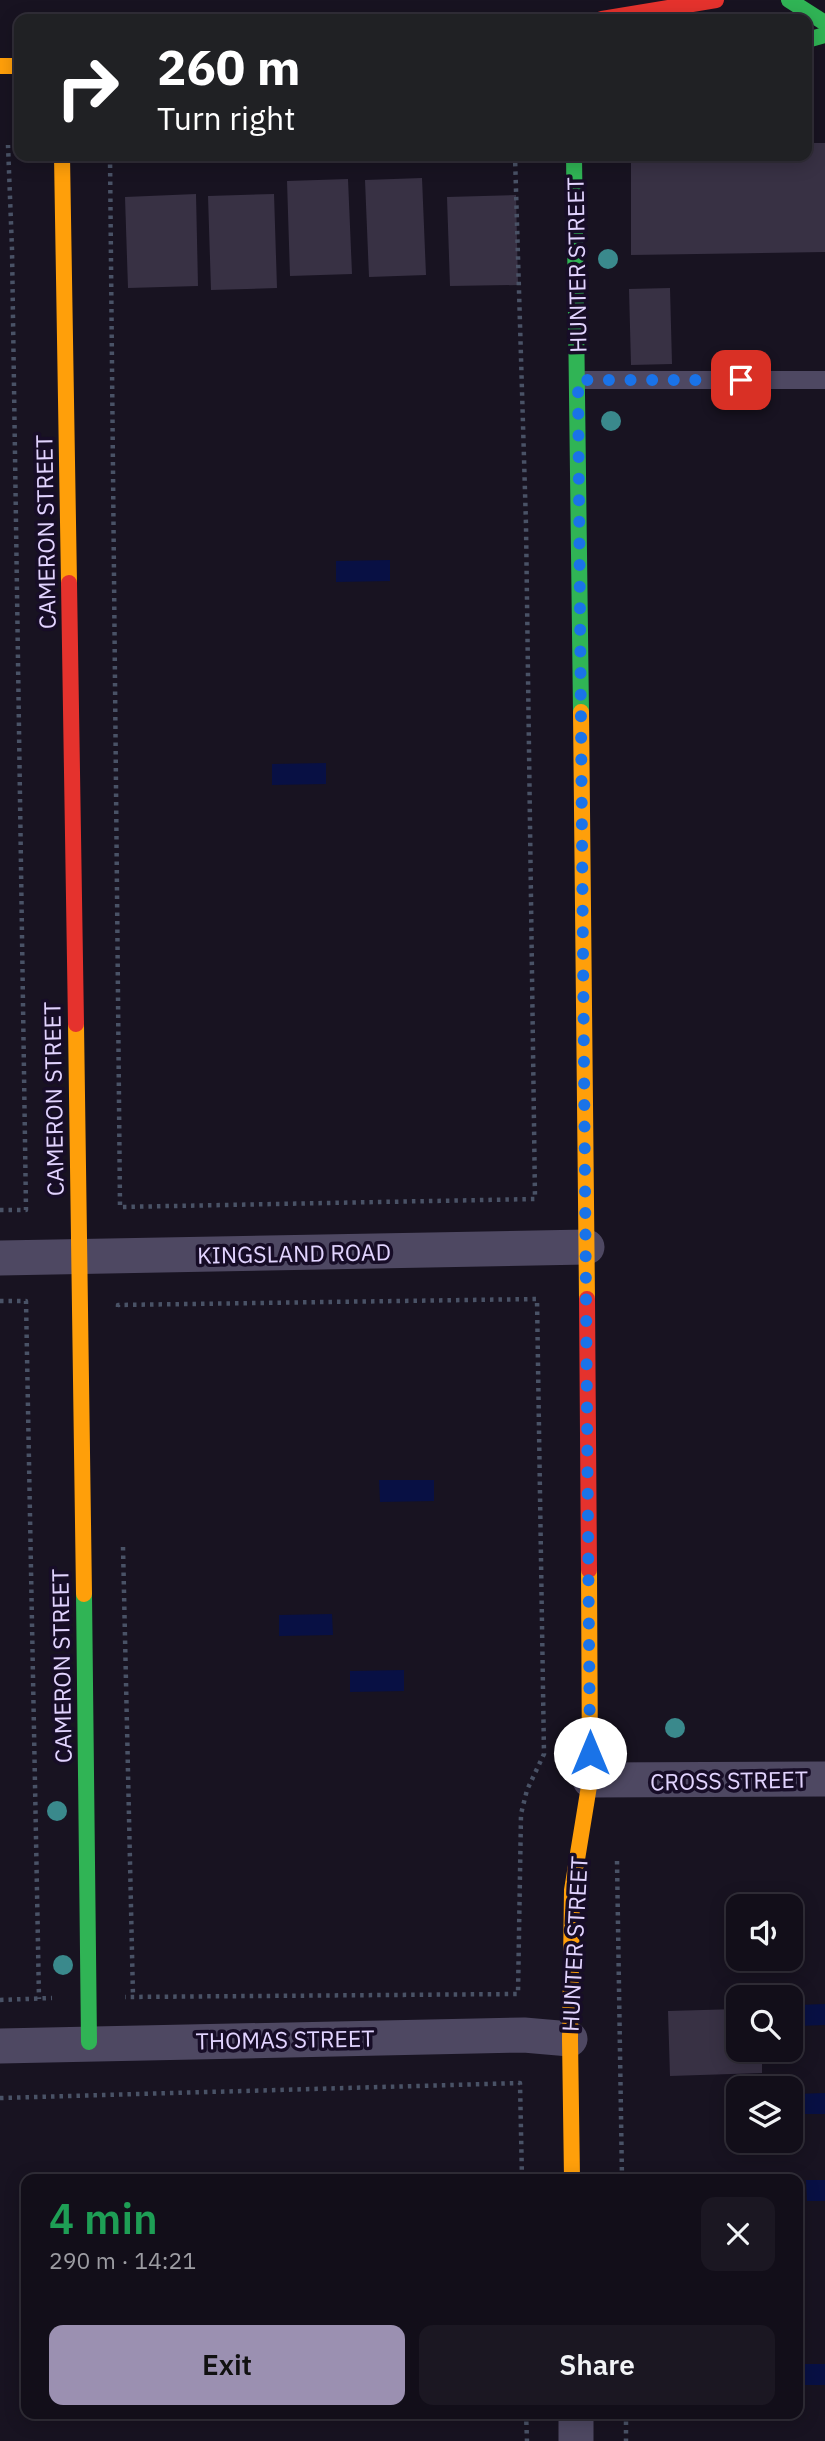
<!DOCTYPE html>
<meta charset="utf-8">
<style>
body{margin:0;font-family:"IBM Plex Sans",sans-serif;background:#1b1722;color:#f1f3f6;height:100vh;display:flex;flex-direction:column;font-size:26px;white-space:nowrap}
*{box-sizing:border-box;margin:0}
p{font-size:23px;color:#9c9ca2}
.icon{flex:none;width:38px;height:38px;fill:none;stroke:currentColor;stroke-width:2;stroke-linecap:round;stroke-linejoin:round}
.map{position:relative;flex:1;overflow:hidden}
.details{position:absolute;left:21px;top:2174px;width:782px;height:245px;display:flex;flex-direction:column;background:#120e19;border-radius:14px;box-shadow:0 4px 18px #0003,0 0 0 2px #312e38}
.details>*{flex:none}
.guide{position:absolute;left:14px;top:14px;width:798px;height:147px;border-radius:14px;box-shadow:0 4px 18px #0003,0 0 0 2px #312e38;background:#202124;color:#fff;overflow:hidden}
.buttons{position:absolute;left:726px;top:1894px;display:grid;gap:14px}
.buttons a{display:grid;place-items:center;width:77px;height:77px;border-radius:14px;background:#120e19;box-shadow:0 4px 18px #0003,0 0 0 2px #312e38;font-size:35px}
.pin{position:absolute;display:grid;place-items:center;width:60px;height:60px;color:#fff;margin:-30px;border-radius:14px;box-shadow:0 4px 10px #0006}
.me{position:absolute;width:77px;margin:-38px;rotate:0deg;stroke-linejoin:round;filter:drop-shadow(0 0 5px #0008)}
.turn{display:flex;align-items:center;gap:24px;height:147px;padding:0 28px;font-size:32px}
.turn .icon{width:91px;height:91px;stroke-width:2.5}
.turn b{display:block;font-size:49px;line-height:60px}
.round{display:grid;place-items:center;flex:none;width:74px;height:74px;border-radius:14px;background:#1b1722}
.headline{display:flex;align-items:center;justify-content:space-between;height:119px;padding:0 28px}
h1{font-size:42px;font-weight:600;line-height:52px;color:#1e9e55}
.primary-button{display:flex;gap:14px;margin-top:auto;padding:14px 28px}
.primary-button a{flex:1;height:80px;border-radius:14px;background:#9b90b1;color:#111;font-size:28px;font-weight:600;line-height:80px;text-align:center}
.primary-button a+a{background:#1b1722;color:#f1f3f6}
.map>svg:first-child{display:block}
</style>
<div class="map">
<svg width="825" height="2441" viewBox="0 0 825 2441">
<rect width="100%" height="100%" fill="#181321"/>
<g fill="#081044">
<polygon points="390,560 390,581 336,582 336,561"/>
<polygon points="326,763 326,784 272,785 272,764"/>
<polygon points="379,1480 434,1480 434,1501 380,1502"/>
<polygon points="332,1614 333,1635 279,1636 279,1615"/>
<polygon points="404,1670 404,1691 350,1692 350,1671"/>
<polygon points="825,2004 825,2025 797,2026 796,2005"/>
<polygon points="825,2093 825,2114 796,2114 795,2094"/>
<polygon points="806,2180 825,2180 825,2201 807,2201"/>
<rect x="798" y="2364" width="27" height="21"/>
</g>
<g fill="#383144">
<polygon points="807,143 825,143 825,252 631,255 631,156 807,156"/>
<polygon points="422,178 426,275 369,277 365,180"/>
<polygon points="348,179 352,274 290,276 287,181"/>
<polygon points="196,194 198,286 128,288 125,197"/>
<polygon points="274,194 277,288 211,290 208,196"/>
<polygon points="516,195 518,285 450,286 447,197"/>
<polygon points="670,288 672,364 631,365 629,289"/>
<polygon points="738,2009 738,2049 762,2049 762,2073 670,2076 668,2011"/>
</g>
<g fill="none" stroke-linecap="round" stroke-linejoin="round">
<g stroke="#495266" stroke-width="4.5" stroke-dasharray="3.5 5" stroke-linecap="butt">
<polyline points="110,156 120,1207 535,1199 526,525 515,156"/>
<polyline points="0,1210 26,1210 12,249 8,145"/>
<polyline points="0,1301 26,1301 39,1999"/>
<polyline points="118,1307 118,1305 537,1299 544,1754 527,1790 521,1814 518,1994 125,1997"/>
<polyline points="123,1547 133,1997"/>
<polyline points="617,1861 622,2179"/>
<polyline points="0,2000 52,1998"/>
<polyline points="0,2098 520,2083 522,2179"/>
<polyline points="526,2413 527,2441"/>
<polyline points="626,2413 626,2441"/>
</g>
<polyline stroke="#4e4862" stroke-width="18" points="578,380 825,380"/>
<g stroke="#4e4862" stroke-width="35">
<polyline points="0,1258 587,1247"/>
<polyline points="590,1780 825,1779"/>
<polyline points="0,2046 524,2035 570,2039"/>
<polyline points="576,2413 576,2441"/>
</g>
<g stroke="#30b455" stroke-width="16">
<polyline points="789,0 825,23"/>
<polyline points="807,40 825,35"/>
<polyline points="574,156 581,712"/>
<polyline points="84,1594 89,2042"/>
</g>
<g stroke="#ff9f0a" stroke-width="16">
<polyline points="0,66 19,66"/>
<polyline points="62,156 69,583"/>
<polyline points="581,712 587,1299"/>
<polyline points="76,1024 84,1594"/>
<polyline points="572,2179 570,2039 572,1890 590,1780 589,1570"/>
</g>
<g stroke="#e5322d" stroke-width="16">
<polyline points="602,19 716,0"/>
<polyline points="69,583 76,1024"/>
<polyline points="587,1299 589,1570"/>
</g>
</g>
<g fill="#3a898c">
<circle cx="608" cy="259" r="10"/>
<circle cx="611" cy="421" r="10"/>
<circle cx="675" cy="1728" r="10"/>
<circle cx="57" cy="1811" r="10"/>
<circle cx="63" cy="1965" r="10"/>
</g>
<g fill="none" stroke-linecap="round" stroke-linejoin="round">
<polyline stroke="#1a73e8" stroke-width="12" stroke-dasharray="0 21.6" points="590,1753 578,380 741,380"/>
</g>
<g text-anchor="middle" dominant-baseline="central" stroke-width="7" stroke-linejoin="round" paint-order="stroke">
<g font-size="23" fill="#e2d4ff" stroke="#170d27">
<text transform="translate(576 265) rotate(-91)">HUNTER STREET</text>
<text transform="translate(45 532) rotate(-91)">CAMERON STREET</text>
<text transform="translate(53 1099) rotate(-91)">CAMERON STREET</text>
<text transform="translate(294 1253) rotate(-1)">KINGSLAND ROAD</text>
<text transform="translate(61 1666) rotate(-91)">CAMERON STREET</text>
<text transform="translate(729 1780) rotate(-1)">CROSS STREET</text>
<text transform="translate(574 1944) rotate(-87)">HUNTER STREET</text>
<text transform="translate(285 2039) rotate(-1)">THOMAS STREET</text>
</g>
</g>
</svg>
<div class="buttons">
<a><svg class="icon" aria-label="sound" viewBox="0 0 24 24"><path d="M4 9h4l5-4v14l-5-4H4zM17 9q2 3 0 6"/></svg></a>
<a><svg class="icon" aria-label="search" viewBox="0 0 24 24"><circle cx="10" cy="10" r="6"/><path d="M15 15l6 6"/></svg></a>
<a><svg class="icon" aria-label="layers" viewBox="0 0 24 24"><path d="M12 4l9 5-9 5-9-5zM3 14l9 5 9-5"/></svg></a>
</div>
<div class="pin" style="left:741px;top:380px;background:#d93025"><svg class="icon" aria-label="arrive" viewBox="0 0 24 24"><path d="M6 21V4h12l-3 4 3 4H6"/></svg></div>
<svg class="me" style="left:590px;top:1753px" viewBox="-20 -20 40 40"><circle r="19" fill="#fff"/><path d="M0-13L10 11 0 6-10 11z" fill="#1a73e8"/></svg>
<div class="guide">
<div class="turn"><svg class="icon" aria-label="right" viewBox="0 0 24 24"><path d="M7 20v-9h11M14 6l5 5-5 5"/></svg><div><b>260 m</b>Turn right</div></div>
</div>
<section class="details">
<div class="headline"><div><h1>4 min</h1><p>290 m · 14:21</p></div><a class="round"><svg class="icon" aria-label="close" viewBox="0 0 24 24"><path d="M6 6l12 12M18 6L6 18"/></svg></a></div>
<div class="primary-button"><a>Exit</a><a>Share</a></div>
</section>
</div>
